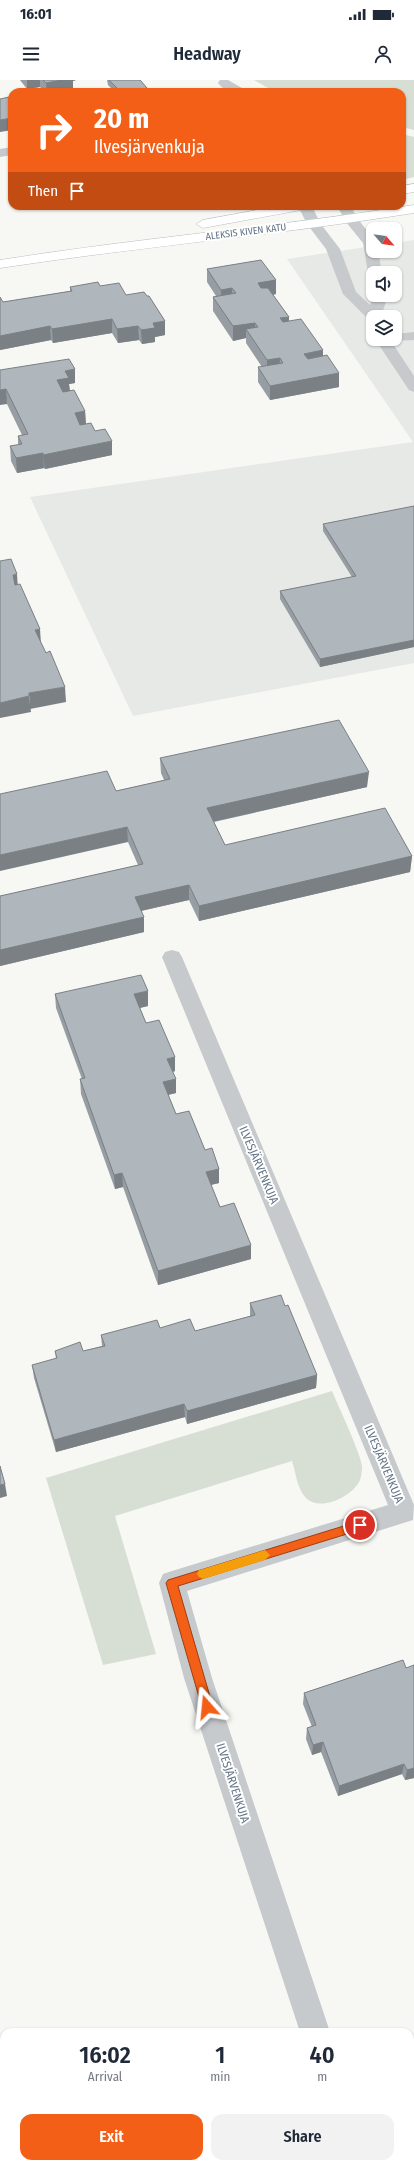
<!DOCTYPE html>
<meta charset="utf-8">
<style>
body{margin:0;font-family:"Fira Sans Condensed",sans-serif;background:#f2f2f3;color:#1f2937;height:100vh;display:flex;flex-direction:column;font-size:15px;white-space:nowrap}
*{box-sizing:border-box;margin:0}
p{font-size:13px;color:#747a83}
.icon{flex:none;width:22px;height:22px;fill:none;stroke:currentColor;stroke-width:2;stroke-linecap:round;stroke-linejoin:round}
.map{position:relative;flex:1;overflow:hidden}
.drawer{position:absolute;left:0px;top:1948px;width:414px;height:140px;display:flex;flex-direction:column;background:#fff;border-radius:12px 12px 0 0;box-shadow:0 1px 3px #0004}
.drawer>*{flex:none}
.hud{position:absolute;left:8px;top:8px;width:398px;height:122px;border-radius:12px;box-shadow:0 1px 3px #0004;background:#f35f17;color:#fff;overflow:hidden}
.needle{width:26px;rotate:118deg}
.controls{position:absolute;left:366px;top:142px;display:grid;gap:8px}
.controls a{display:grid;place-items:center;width:36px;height:36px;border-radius:8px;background:#fff;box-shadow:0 1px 3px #0004;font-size:20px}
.pin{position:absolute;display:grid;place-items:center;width:34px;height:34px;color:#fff;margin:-17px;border:2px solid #fff;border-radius:50%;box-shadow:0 1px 4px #0007}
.me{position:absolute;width:44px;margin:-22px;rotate:342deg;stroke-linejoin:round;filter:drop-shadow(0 0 3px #0008)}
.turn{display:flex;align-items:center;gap:14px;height:84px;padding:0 20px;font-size:18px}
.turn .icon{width:52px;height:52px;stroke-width:2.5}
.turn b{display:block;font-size:28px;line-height:34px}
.then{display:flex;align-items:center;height:38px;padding:0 20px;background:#0003;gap:8px;font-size:15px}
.eta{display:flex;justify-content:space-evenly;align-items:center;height:68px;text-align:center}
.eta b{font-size:24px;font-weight:600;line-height:28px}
.primary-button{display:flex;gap:8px;margin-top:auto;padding:8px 20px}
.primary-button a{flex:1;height:46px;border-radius:12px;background:#f35f17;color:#fff;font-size:16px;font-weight:600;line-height:46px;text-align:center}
.primary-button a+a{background:#f2f2f3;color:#1f2937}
.status{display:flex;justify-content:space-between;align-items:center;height:28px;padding:0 20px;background:#fff;direction:ltr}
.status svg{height:11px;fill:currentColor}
header{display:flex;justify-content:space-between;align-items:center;height:52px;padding:0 20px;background:#fff;font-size:18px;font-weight:600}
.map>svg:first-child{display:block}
</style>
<div class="status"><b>16:01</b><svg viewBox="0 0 49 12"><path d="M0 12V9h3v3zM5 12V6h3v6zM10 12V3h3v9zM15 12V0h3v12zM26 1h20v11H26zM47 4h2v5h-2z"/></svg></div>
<header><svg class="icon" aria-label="menu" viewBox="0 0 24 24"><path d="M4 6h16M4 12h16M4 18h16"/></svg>Headway<svg class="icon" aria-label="person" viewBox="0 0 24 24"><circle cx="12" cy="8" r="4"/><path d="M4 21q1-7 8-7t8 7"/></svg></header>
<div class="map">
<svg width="414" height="2088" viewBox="0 0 414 2088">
<rect width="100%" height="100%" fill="#f7f7f3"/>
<path fill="#e7e9e7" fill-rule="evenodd" d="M414,160v423l-281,53 -103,-219 383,-55 -126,-183 86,-13v5h22v-8zM373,193h22v22h-22zM373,237h22v22h-22z"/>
<g fill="#d7dfd4">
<polygon points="254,0 414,0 414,50 402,47 402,12 275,12"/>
<polygon points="402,54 414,57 414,97 402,100"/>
<path d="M332,1311c5,12 31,68 30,76 0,4 -1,12 -3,15 -8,15 -39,30 -53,16 -9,-9 -10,-25 -14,-37l-177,55 41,138 -53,11 -57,-187z"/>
</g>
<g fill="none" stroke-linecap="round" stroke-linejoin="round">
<defs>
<g id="major">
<polygon points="414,104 414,112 402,114 402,106"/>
<path d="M414,125v8c-138,22 -276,34 -414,55v-8c138,-22 276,-33 414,-55z"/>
<polygon points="279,126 308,126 301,130 203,148 196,144 203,140"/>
</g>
</defs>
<use href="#major" stroke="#b9bdc1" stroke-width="1"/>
<g fill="#c6cacd" fill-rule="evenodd">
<path d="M220,0h8l21,12c-11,0 -24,1 -31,-9z"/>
<polygon points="12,67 12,75 0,77 0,69"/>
<polygon points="298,126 312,126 320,143 340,169 356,212 370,225 374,215 388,215 381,237 373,237 373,241 369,240 343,214 326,169 307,144"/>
<polygon points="337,126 351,126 357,138 373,158 373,171 378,171 382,193 373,193 373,197 368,193 363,163 346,142"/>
<polygon points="414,252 414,260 391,261 414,296 414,312 409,310 375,259 395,259 395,254"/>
<polygon points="172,870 179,872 182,877 414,1425 413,1440 187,1511 212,1598 330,1952 300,1952 184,1598 159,1503 163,1494 172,1491 388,1425 162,877 165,872"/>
<polygon points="342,2084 374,2084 376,2088 344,2088"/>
</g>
<use href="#major" fill="#fff" fill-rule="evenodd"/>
</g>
<g fill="#969da3">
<polygon points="20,0 76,0 73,1 73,9 58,12 45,12 40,7 27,9"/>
<polygon points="107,0 140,0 147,8 147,12 115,12 108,5"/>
<polygon points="207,189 276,200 276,214 273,215 289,237 289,241 323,276 339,307 270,320 258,302 258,287 262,287 246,263 246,258 233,261 213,231 213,217 216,216 207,202"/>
<polygon points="100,206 126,215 165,255 155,257 155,262 142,264 139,260 118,263 112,253 53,263 51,260 0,270 0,217 3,222 70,211 70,207"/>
<polygon points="0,290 75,303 69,304 70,311 85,331 86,344 95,351 112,375 45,389 44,388 17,393 11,381 10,366 18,365 18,356 22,355 7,324"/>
<polygon points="414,426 414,567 320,587 280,519 280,511 352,497 323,451 323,444"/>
<polygon points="160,678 367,707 214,742 225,765 412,776 410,792 199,841 189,820 141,831 144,852 0,886 0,816 138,785 128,762 116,711 164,700 161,693"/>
<polygon points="55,914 148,926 140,928 146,943 175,991 173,992 176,1013 168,1015 176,1034 219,1089 219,1103 211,1105 220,1127 251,1179 158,1205 123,1107 115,1109 81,1014 80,999 82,999 56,928"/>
<polygon points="250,1223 285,1226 317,1295 316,1308 187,1344 185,1337 56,1372 34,1298 32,1285 56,1279 55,1271 83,1271 102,1266 101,1255 160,1248 195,1251 250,1236"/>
<polygon points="403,1580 414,1698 405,1700 402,1694 338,1716 321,1672 312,1675 306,1659 307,1648 312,1647 303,1624 304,1613"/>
</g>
<g fill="#7a8084">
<polygon points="27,0 40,0 40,7 27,9"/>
<polygon points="62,0 76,0 73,1 73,9 58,12 47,12 46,3"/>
<polygon points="147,8 147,12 126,12"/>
<polygon points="12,38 12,50 0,52 0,40"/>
<polygon points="276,200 276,214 258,217 258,203"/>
<polygon points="232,208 232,222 221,224 221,210"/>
<polygon points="289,237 288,251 280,238"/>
<polygon points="112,239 112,253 53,263 52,249"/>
<polygon points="165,241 165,255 155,257 155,262 142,264 141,250 153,243"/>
<polygon points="255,243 255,257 246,249 246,258 233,261 233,246"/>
<polygon points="50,246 51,260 0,270 0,256"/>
<polygon points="138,246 139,260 118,263 117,249"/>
<polygon points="323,270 323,285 304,288 304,274"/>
<polygon points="280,278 279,292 267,294 267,280"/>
<polygon points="75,289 75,303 69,304 70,313 58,315 57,300 65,291"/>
<polygon points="339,293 339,307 270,320 270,306"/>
<polygon points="6,309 7,324 0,325 0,310"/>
<polygon points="85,331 86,346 75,347 75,333"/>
<polygon points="112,361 112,375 45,389 43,375"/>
<polygon points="43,373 44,388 17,393 16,378"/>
<polygon points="17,494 18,509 14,510 13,495"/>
<polygon points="40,549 41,564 35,550"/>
<polygon points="414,560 414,567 320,587 320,579"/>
<polygon points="65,607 66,622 30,629 29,613"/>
<polygon points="29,616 31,632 0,638 0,623"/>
<polygon points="369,692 367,707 207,743 207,728"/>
<polygon points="127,747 128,762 0,791 0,775"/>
<polygon points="412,776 410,792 199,841 199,826"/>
<polygon points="189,805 189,820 136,832 135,817"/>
<polygon points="144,837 144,852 0,886 0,870"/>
<polygon points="148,911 148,926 135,929 134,914"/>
<polygon points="175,977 175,991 168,993 167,979"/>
<polygon points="176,999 176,1013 163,1016 163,1002"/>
<polygon points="219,1089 219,1103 206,1106 206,1092"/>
<polygon points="122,1093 123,1107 115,1109 114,1095"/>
<polygon points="251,1165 251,1179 158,1205 158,1191"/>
<polygon points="317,1295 316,1308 187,1344 187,1331"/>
<polygon points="184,1324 185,1337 56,1372 54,1360"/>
<polygon points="5,1404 7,1416 0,1418 0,1405"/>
<polygon points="323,1662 321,1672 312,1675 313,1665"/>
<polygon points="404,1684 402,1694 338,1716 339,1706"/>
<polygon points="414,1688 414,1698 405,1700 407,1690"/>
</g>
<g fill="#afb7bd" stroke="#7a8084">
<polygon points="43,0 62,0 46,3"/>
<polygon points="109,0 140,0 147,8 126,12 121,12"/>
<polygon points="9,17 12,21 12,38 0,40 0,19"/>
<polygon points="261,180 276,200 258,203 261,208 268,208 289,237 280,238 283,242 301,239 323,270 304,274 308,279 327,275 339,293 270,306 258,287 283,283 280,278 267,280 246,249 258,247 255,243 233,246 213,217 236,213 232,208 221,210 207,189"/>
<polygon points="98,202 100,206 119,203 126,215 144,212 147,216 149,216 165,241 153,243 155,248 141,250 138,246 117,249 112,239 52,249 50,246 0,256 0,217 3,222 72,211 70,207"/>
<polygon points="69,279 75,289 65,291 69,298 57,300 63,312 74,310 85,331 75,333 80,345 91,343 95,351 105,349 112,361 43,375 43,373 16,378 10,366 22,364 18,356 28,354 6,309 0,310 0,290"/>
<polygon points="414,426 414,560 320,579 280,511 356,496 323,444"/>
<polygon points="11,479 17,494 13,495 15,505 20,504 40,549 35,550 46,573 50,571 65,607 29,613 29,616 0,623 0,481"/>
<polygon points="339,640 369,692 207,728 225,765 385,728 412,776 199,826 189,805 135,817 144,837 0,870 0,816 143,784 127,747 0,775 0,714 107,691 116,711 170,699 160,678"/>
<polygon points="141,895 148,911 134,914 146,943 159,940 175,977 167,979 176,999 163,1002 176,1034 189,1031 205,1070 212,1068 219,1089 206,1092 220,1127 234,1123 251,1165 158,1191 122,1093 114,1095 80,999 85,998 55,914"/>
<polygon points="281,1215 285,1226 288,1225 317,1295 187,1331 184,1324 54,1360 32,1285 57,1278 55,1271 80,1262 83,1271 105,1266 101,1255 157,1240 160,1248 190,1239 195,1251 255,1235 250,1223"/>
<polygon points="0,1386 5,1404 0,1405"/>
<polygon points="403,1580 406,1588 414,1585 414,1688 407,1690 404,1684 339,1706 323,1662 313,1665 307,1648 316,1645 304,1613"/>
</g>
<polygon fill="#f35f17" stroke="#9e3e0f" points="360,1441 366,1445 360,1450 178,1506 213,1627 211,1631 207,1633 203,1631 166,1503 168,1500"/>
<polygon fill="#f59e0b" points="265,1470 270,1475 265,1480 203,1499 199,1497 197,1494 199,1490 203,1489"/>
<g text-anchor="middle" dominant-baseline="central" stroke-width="4" stroke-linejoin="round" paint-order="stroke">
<g font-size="10" fill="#637487" stroke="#fff">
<text transform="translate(246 152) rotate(-7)">ALEKSIS KIVEN KATU</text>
</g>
<g font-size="12" fill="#637487" stroke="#fff">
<text transform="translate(259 1085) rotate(67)">ILVESJÄRVENKUJA</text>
<text transform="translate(384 1384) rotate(67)">ILVESJÄRVENKUJA</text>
<text transform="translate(233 1703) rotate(72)">ILVESJÄRVENKUJA</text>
</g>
</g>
</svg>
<div class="controls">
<a><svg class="needle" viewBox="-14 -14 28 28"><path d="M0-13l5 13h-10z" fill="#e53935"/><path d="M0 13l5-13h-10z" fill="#747a83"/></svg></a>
<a><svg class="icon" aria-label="sound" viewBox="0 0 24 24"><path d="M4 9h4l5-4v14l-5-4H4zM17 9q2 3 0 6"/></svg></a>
<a><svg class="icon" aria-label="layers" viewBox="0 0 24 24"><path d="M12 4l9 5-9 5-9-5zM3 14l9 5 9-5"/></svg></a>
</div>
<div class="pin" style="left:360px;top:1445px;background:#d93025"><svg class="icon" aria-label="arrive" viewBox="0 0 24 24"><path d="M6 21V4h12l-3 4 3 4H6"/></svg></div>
<svg class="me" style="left:207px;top:1627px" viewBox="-20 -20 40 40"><path d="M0-17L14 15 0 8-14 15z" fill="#f35f17" stroke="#fff" stroke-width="4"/></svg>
<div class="hud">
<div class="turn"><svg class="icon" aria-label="right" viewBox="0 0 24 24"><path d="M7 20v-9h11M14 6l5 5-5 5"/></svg><div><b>20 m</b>Ilvesjärvenkuja</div></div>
<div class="then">Then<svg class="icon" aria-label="arrive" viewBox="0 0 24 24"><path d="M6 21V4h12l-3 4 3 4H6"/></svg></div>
</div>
<section class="drawer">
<div class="eta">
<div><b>16:02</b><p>Arrival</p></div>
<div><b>1</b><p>min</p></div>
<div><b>40</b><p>m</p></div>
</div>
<div class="primary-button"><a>Exit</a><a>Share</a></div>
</section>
</div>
